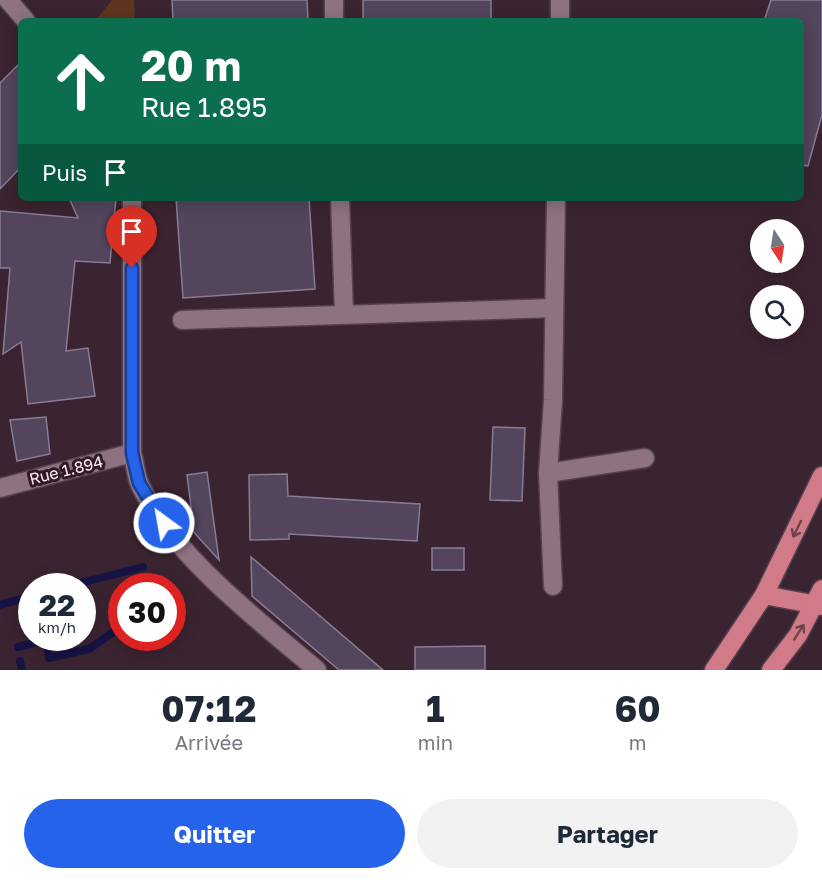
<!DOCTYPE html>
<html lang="fr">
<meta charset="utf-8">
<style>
body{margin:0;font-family:"Golos Text",sans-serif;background:#f2f2f3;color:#1f2937;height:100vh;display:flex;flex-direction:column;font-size:22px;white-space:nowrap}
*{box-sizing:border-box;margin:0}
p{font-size:20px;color:#747a83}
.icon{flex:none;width:33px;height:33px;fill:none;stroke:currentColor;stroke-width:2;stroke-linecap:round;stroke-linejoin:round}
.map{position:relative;height:670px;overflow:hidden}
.panel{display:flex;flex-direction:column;background:#fff;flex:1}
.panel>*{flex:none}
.guide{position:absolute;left:18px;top:18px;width:786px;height:183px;border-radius:9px;box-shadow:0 3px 15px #0003;background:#0b6e4f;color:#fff;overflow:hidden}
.needle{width:39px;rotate:168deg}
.controls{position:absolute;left:750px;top:219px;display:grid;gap:12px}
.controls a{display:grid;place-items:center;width:54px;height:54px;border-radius:50%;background:#fff;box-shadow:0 3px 15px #0003;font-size:30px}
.speed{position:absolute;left:18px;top:573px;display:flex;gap:12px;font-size:30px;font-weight:700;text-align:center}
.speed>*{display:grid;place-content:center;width:78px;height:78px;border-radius:50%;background:#fff;box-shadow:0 3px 15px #0003;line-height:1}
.speed small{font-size:15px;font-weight:400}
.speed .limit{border:9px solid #d22;background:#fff;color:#111}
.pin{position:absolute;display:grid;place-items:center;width:51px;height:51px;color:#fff;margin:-62px -26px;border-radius:50% 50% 50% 0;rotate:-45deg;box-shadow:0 0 6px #0007}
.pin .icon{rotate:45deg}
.me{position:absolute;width:66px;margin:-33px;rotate:328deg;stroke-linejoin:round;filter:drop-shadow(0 0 4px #0008)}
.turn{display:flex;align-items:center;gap:21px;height:126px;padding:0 24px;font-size:27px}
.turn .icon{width:78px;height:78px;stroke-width:2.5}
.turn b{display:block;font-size:42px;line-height:51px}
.then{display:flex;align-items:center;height:57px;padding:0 24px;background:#0003;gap:12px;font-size:22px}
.eta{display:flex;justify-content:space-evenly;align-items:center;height:102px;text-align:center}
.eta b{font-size:36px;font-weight:700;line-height:42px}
.primary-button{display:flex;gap:12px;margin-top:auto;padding:12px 24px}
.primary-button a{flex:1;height:69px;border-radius:36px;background:#2563eb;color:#fff;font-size:24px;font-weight:700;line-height:69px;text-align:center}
.primary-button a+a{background:#f2f2f3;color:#1f2937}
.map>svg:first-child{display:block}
</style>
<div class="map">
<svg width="822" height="670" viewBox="0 0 822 670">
<rect width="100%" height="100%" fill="#3b2431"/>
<polygon fill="#5f351f" points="112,0 134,0 135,21 95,21"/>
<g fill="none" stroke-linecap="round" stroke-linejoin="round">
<g stroke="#171345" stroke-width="8">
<polyline points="69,586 143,567"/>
<polyline points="0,605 32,596"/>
<polyline points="18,647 46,640 49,658 89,649 122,626"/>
<polyline points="20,661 22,670"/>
</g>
</g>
<g fill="#53455c" stroke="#8a7b94" stroke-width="1.5">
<polygon points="172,0 307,0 308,21 173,21"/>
<rect x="363" y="0" width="128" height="21"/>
<polygon points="771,0 822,0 822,115 808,166 801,165 801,21 764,21"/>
<polygon points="21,62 21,167 0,189 0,83"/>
<polygon points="69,198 116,198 110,263 75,261 66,351 88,348 95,396 28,404 21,342 3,354 10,268 0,268 0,211 78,218"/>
<polygon points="176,198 309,198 315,289 183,298"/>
<polygon points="46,417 50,454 17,461 10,420"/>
<polygon points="493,427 525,428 522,501 490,500"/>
<polygon points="207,472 219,560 189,527 193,522 187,475"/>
<polygon points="287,474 288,496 420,504 417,541 289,534 289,539 250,540 249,475"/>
<rect x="432" y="548" width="32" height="22"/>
<polygon points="251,557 383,670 339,670 252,596"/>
<polygon points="485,646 485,670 415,670 415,647"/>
</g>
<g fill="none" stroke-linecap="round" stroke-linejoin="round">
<defs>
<g id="minor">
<polyline points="8,0 26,21"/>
<polyline points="334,0 334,21"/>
<polyline points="560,21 560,0"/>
<path d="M132,198v255c3,10 4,23 8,32 34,72 117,134 177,185"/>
<polyline points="340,198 344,314"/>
<polyline points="182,320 554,308"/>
<polyline points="548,473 645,458"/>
<polyline points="0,488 132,453"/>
<polyline points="553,586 548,473 553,400 556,198"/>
</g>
<g id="major">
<polyline points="764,595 822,606"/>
<polyline points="714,670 764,595 822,476"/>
<polyline points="771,670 798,635 822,589"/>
</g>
</defs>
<use href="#minor" stroke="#56424e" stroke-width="21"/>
<use href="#major" stroke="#56424e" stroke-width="21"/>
<use href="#minor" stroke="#8e7281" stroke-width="18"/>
<use href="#major" stroke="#d17b88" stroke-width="18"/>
</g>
<defs><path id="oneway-shaft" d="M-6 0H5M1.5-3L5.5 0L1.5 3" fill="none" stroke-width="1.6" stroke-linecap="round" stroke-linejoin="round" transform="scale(1.5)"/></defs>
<g stroke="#71414e">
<use href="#oneway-shaft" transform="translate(797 529) rotate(116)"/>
<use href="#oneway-shaft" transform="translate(799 632) rotate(-57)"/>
</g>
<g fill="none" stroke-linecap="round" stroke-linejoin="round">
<defs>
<polyline id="route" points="132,268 132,453 139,483 164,523"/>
</defs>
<use href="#route" stroke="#184099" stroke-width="15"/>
<use href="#route" stroke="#2563eb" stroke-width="10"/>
</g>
<g text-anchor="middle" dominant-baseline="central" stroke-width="6" stroke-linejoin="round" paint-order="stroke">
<g font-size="16" fill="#fdedf6" stroke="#311a28">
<text transform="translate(66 470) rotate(-14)">Rue 1.894</text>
</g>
</g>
</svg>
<div class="controls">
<a><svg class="needle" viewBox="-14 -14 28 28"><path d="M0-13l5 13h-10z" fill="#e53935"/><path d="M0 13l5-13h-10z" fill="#747a83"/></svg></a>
<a><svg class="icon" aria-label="search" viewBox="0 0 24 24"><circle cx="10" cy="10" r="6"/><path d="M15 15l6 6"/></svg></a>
</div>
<div class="speed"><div>22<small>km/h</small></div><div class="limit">30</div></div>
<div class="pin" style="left:132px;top:268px;background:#d93025"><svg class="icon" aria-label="arrive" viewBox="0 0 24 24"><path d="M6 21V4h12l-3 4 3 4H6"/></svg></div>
<svg class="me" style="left:164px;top:523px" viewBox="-20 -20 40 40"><circle r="17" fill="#2563eb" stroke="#fff" stroke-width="3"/><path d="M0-11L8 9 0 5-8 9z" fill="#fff"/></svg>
<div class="guide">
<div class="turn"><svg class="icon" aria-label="ahead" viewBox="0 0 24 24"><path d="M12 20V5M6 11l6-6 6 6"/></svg><div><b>20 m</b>Rue 1.895</div></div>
<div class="then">Puis<svg class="icon" aria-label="arrive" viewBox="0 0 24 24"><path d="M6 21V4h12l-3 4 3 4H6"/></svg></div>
</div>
</div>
<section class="panel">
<div class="eta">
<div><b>07:12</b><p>Arrivée</p></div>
<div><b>1</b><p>min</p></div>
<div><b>60</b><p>m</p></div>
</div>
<div class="primary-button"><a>Quitter</a><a>Partager</a></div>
</section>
